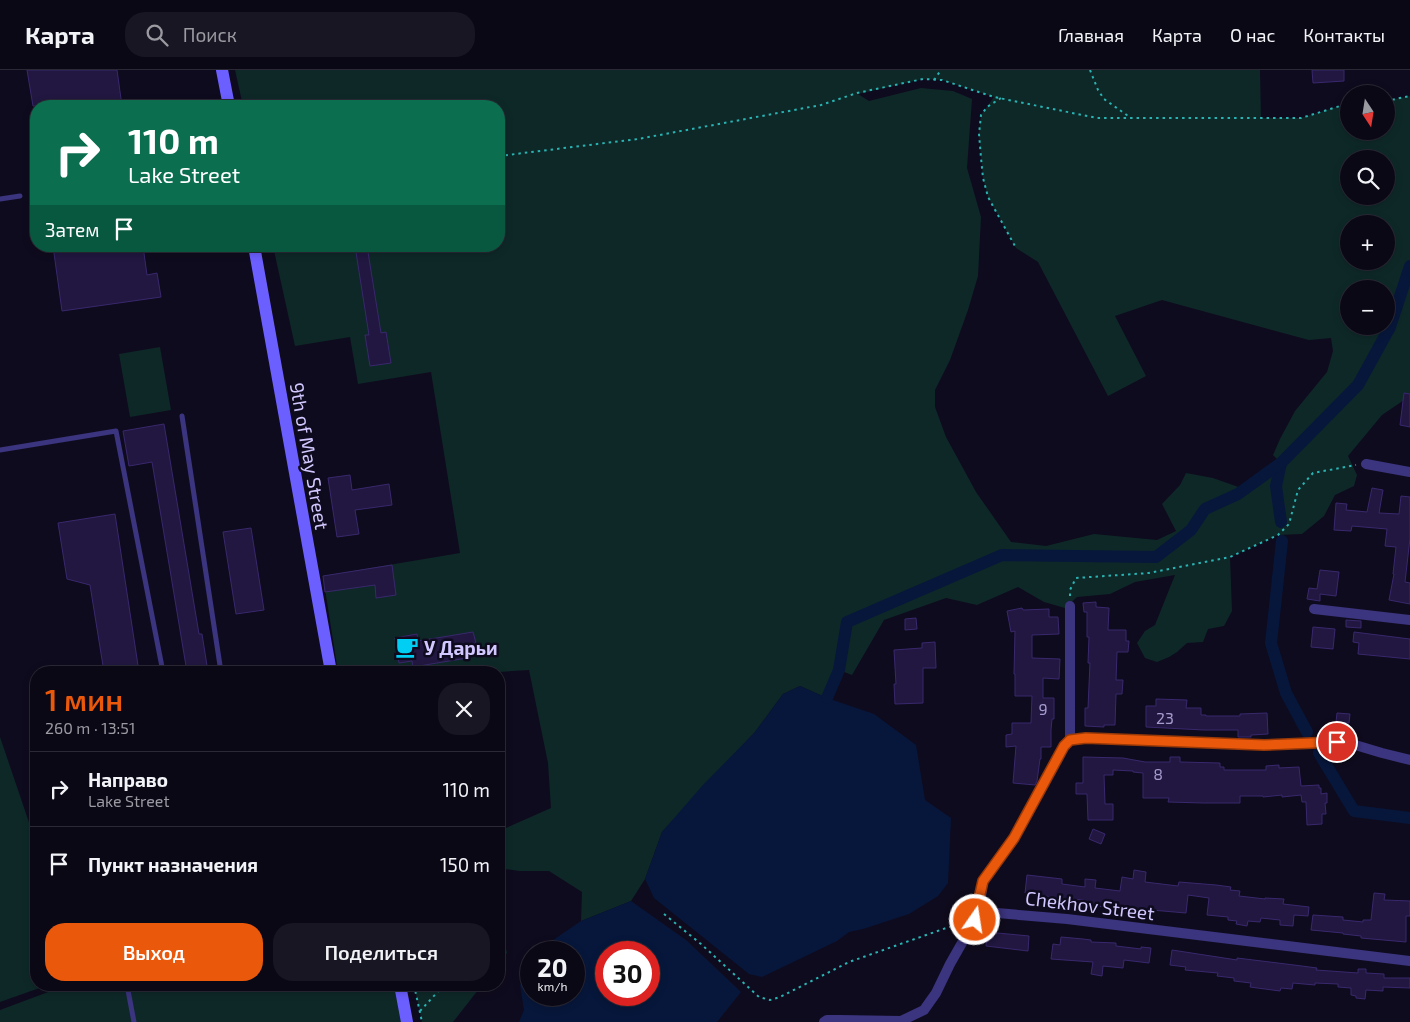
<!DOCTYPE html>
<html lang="ru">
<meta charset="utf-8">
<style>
body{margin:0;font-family:"Exo 2",sans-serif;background:#191623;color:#f1f3f6;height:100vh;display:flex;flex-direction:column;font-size:19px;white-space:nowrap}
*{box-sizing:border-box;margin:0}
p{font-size:16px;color:#9a9aa1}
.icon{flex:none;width:28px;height:28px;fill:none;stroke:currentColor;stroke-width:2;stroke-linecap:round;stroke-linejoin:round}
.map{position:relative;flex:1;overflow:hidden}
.side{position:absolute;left:30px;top:596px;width:475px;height:325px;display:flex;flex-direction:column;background:#0b0816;border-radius:20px;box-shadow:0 2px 8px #0003,0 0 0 1px #2b2935}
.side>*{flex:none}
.guide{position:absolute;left:30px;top:30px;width:475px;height:152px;border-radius:20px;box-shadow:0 2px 8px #0003,0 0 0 1px #2b2935;background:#0b6e4f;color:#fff;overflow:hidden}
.needle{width:32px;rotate:168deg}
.fabs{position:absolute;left:1340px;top:15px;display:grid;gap:10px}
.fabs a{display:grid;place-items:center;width:55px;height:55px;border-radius:50%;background:#0b0816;box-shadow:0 2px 8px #0003,0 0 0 1px #2b2935;font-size:25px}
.speed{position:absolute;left:520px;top:871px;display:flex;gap:10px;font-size:25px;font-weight:700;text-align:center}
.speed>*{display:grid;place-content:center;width:65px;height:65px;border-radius:50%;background:#0b0816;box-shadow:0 2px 8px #0003,0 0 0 1px #2b2935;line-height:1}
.speed small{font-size:12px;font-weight:400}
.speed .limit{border:8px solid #d22;background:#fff;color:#111}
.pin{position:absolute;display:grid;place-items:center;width:42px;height:42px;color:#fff;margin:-21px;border:2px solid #fff;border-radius:50%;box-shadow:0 1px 5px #0007}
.me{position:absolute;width:55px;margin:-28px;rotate:13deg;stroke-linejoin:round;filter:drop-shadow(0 0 4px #0008)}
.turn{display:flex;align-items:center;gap:18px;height:105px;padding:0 15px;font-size:22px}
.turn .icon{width:65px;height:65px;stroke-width:2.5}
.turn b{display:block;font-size:35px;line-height:42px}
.then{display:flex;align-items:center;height:48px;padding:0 15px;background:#0003;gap:10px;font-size:19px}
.round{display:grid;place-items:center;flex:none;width:52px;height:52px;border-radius:20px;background:#191623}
.summary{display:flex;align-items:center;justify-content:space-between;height:85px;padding:0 15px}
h1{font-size:30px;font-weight:600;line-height:38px;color:#ea580c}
.button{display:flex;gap:10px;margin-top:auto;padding:10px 15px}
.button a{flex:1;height:58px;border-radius:20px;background:#ea580c;color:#fff;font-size:20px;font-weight:600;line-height:58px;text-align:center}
.button a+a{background:#191623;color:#f1f3f6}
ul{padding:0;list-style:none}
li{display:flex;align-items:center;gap:15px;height:75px;padding:0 15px;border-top:1px solid #2b2935}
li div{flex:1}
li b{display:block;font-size:19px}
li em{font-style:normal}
header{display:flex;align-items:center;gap:30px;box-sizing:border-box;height:70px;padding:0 25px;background:#0b0816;border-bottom:1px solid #2b2935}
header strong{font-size:24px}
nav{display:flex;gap:28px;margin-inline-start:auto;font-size:18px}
.search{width:350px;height:45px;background:#191623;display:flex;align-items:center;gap:12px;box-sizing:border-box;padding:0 18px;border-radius:20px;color:#9a9aa1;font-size:19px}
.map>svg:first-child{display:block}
</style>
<header>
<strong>Карта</strong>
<div class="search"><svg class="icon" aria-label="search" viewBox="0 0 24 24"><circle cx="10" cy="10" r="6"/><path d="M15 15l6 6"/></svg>Поиск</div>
<nav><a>Главная</a><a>Карта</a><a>О нас</a><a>Контакты</a></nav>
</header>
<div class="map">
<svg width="1410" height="952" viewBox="0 0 1410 952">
<rect width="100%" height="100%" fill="#0f0b1e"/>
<g fill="#0e2828" fill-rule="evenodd">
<path d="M235,0h1025l1,48h40l39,-12 9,-1v26h37v-30l24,-5v300l-28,19 -34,41 9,19 -3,11 -19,9 -11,21 -22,18 -24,1 -48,22 2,54 -8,15 -16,3 -5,13 -16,1 -10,9 -8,5 -12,5 -12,-4 -8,-15 8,-12 10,-6 20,-50 -40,7 -25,12 -33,3 -12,11 -21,-6 -26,-15 -41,18 -31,-7 -62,22 -32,55 -13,-5 -12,28 -27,-12 -17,8 -28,38 -93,100 -17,47 -14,22 -50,20 1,-29 -33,-21h-30l-20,-3v-37l52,-23 -3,-45 -19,-93 -31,2h-160l-15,-96 137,-23 -29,-181 -73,12 -8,-47 -55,9 -22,-100h226v-140h-256zM923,9l19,1 52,17 -13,18 -2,19 4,44 5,19 28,51 22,14 70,134 38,-20 -31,-60 47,-16 147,40 22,-2 2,13 -6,21 -32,39 -15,28 -7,16 8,8 -37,26 -31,-11 -27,-5 -6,12 -18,19 14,27 -19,9 -63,-6 -48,12 -35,-4 -35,-50 -30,-55 -11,-30v-17l15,-30 18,-50 10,-34 3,-59 -14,-49 5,-69 -19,-8 -32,-3 -52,13 -11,-7zM1349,89h37v37h-37zM1349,154h37v37h-37zM1349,219h37v37h-37z"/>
<polygon points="160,277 171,340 130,347 119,284"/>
<polygon points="0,667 36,773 36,915 48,915 0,932"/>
<polygon points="499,848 507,883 499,893"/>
<polygon points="67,915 400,915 407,952 0,952 0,940"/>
<polygon points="414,915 482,915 453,952 422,952"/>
</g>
<g fill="#07173b" fill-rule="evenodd">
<polygon points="800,616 827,628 874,644 916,675 925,730 951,748 948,813 938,826 909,844 863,859 849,862 837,871 762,907 749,904 654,828 645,809 662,762 702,716 755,662 783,624"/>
<path d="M631,831l55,39 55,52 -24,30h-198l5,-12 -4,-25 11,-19v29h43v-43h-34l3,-5 38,-26zM606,882h43v43h-43z"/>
</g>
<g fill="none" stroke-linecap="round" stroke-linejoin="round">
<g stroke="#07173b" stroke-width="12">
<polyline points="1281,452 1276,416 1281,393"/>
<polyline points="1282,471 1271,573 1286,623 1307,662"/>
<polyline points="827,628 839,600 847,552 1002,485 1156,487 1191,460 1205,439 1238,424 1281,393 1358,315 1390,257 1410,196"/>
<polyline points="1319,683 1354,741 1410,748"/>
</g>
</g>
<g fill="#211740" stroke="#39286d">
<polygon points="27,0 117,0 122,36 33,36"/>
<polygon points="1312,0 1344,0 1344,11 1313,13"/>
<polygon points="53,176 143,176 147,205 157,203 161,227 62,241"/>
<polygon points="355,176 367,176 381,263 386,262 391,293 370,296 365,265 369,265"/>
<polygon points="1404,323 1410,324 1410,357 1400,355"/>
<polygon points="164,354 199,564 202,564 208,602 187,602 152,392 129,396 123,361"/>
<polygon points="350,405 352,420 389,414 392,435 355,440 359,464 337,467 328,408"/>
<polygon points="1372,418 1383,420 1379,443 1399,444 1401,426 1410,427 1410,468 1405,512 1410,513 1410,534 1389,530 1394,504 1393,504 1396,477 1385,476 1387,459 1352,456 1351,461 1334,460 1336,433 1347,434 1346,440 1367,442"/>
<polygon points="115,444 139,602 104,602 90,515 67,509 58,453"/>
<polygon points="251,458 264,540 236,544 223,462"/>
<polygon points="392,495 396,525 376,528 375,515 325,522 323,506"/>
<polygon points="1320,500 1339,502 1336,526 1320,524 1320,531 1307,529 1309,518 1317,519"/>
<polygon points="1096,532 1096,537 1109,538 1108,560 1126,560 1126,571 1129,571 1128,582 1117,582 1116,610 1123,610 1122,624 1116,624 1115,655 1104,655 1104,657 1085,656 1085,638 1088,638 1090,593 1088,593 1089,567 1087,567 1087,542 1084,542 1083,533"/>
<polygon points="1022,538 1023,540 1049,539 1049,547 1058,547 1059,564 1032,565 1032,588 1060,589 1059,609 1043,608 1043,628 1054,628 1054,649 1052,649 1051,660 1051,677 1041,677 1041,689 1040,689 1037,711 1035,715 1013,713 1016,676 1006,677 1006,665 1012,664 1012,653 1031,653 1032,626 1015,626 1015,604 1014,604 1015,561 1011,562 1007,541"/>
<polygon points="916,548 917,559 905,560 905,549"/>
<polygon points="1346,550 1361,551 1361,558 1346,557"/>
<polygon points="1313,557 1335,559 1333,579 1311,577"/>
<polygon points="473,562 476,573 464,575 467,588 413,597 412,591 399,593 395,568 417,564 418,571"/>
<polygon points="1354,562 1410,569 1410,589 1358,584 1359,573 1353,572"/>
<polygon points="935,572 936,598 923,598 923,633 895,634 894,614 896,614 894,580 922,578 922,573"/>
<polygon points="1156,629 1187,630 1186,638 1201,638 1201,645 1206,645 1206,646 1240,646 1240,644 1267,643 1268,664 1251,665 1251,667 1238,667 1238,660 1204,660 1146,657 1146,636 1156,636"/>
<polygon points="1337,643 1350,644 1349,653 1336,652"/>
<polygon points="1083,687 1123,688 1145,692 1170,692 1170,687 1180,687 1180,692 1220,693 1220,697 1224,697 1224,700 1266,700 1266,696 1279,695 1279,698 1299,697 1301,716 1319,715 1319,718 1321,718 1321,724 1327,723 1327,733 1325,733 1326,744 1322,744 1322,754 1307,755 1306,732 1302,732 1301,725 1282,727 1282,725 1263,727 1263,726 1240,726 1240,733 1204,733 1168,732 1169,728 1143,728 1143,703 1133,702 1133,701 1113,700 1113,705 1104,705 1105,734 1113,734 1113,750 1088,750 1087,724 1076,724 1076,713 1083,713"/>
<polygon points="1093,759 1105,764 1101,774 1089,769"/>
<polygon points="1134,800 1146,802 1145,812 1178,816 1179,812 1216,815 1231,817 1230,820 1240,821 1239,826 1265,829 1265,828 1284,829 1283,834 1309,837 1308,846 1294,845 1293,856 1280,855 1280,850 1261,848 1260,852 1248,851 1247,856 1236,854 1237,851 1228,850 1228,847 1207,845 1209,828 1188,825 1186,843 1140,839 1140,841 1105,835 1105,837 1095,836 1095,835 1083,833 1084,830 1060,828 1025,823 1027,805 1062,809 1062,814 1085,817 1085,809 1096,810 1095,818 1120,821 1122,807 1133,809"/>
<polygon points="1374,823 1385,824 1384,830 1410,831 1410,846 1406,846 1406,872 1361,868 1361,866 1343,864 1343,863 1311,860 1313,845 1343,847 1343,850 1363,852 1363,850 1371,850"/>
<polygon points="987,862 1029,866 1028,881 986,876"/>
<polygon points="1061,867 1083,869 1091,870 1091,872 1116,873 1116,876 1141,879 1141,877 1151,878 1149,893 1124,890 1123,898 1103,896 1102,906 1091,904 1093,892 1051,889 1053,874 1060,875"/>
<polygon points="1172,880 1237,890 1237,888 1294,895 1317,898 1316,900 1358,903 1358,899 1366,899 1366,903 1384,904 1384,908 1410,908 1410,918 1383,917 1383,921 1366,920 1365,929 1356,928 1356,926 1351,925 1351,918 1338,917 1338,914 1315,913 1315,915 1293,913 1292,919 1281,918 1280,921 1250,917 1251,913 1234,911 1234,908 1217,906 1218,903 1185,900 1186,897 1170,895"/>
</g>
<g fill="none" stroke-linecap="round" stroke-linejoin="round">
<g stroke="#29b3b2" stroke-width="2" stroke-dasharray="2.5 4" stroke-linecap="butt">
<polyline points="1090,0 1098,20 1104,29 1131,48"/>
<polyline points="934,10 941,0"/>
<polyline points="1001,28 987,37 981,45 979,64 981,88 983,108 988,127 1016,178"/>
<polyline points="1386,31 1410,26"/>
<polyline points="499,86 638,69 821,35 857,23 923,9 942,10 994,27 1097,48 1301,48 1340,36 1349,35"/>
<polyline points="1070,526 1070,520 1076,508 1149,503 1230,487 1278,465 1289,454 1298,420 1313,403 1356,395"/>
<polyline points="664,844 701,874 759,927 770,930 780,927 849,892 949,857 960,855"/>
<polyline points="414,915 422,952"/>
<polyline points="420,941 444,915"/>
</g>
<g stroke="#3b347f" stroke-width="5">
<polyline points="0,129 20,126"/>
<polyline points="182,346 221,602"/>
<polyline points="0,380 116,361 163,602"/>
<polyline points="127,915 134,952"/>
</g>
<g stroke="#3b347f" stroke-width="10">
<polyline points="1366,394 1410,402"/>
<polyline points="1314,539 1410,550"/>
<polyline points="1070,670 1070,536"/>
<polyline points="979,843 983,811 1014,768 1064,676 1070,670 1086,668 1264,675 1337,672 1352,674 1382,683 1410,690"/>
<polyline points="824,952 827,950 840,950 901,951 924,940 936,923 950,894 975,850 979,843 985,842 1067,849 1410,891"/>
</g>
<g stroke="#6c5fff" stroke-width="12">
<polyline points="222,0 229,36"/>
<polyline points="254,176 331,602"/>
<polyline points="400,915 407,952"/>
</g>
</g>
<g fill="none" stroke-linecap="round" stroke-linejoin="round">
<defs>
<polyline id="route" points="975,850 980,843 980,824 983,811 1014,768 1064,676 1070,670 1086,668 1264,675 1337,672"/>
</defs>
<use href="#route" stroke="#983908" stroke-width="12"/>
<use href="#route" stroke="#ea580c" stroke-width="9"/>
</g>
<defs>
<symbol id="cafe-bare" viewBox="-9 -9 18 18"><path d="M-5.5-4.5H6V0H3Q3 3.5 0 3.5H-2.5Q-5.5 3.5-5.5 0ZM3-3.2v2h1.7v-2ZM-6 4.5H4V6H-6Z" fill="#00cef3" stroke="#0f0b1e" stroke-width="2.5" paint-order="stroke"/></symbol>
</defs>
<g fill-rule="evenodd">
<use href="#cafe-bare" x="391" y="561" width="32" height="32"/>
</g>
<g text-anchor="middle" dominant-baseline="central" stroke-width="5" stroke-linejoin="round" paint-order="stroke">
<g font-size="16" fill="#a69ccf">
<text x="1043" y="638">9</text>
<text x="1165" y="647">23</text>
<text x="1158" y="703">8</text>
</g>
<g font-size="19" fill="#d2c8ff" stroke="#0f0b1e">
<text transform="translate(310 386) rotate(80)">9th of May Street</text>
<text transform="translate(1090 835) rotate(7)">Chekhov Street</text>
</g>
<g font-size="19" font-weight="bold" fill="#d2c8ff" stroke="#0f0b1e" text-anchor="start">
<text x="424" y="577">У Дарьи</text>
</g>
</g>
</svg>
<div class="fabs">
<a><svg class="needle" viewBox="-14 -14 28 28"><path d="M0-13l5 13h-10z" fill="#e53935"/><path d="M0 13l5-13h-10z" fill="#9a9aa1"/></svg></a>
<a><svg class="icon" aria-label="search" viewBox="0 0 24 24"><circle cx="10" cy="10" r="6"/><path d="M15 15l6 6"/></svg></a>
<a>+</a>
<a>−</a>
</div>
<div class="speed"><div>20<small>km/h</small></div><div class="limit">30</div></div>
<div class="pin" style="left:1337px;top:672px;background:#d93025"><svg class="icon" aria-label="arrive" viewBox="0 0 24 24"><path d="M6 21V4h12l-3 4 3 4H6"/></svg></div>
<svg class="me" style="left:975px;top:850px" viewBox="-20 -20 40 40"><circle r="17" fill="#ea580c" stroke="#fff" stroke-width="3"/><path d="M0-11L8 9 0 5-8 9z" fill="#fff"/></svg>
<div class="guide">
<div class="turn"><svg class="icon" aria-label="right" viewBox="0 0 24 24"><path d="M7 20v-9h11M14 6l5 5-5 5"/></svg><div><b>110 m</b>Lake Street</div></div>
<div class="then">Затем<svg class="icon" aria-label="arrive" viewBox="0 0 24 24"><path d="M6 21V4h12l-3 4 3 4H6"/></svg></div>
</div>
<section class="side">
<div class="summary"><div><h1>1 мин</h1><p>260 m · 13:51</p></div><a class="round"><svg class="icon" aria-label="close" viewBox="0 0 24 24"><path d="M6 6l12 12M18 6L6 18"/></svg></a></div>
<ul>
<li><svg class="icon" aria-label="right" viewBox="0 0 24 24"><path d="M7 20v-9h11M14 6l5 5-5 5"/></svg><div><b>Направо</b><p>Lake Street</p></div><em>110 m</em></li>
<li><svg class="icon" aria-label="arrive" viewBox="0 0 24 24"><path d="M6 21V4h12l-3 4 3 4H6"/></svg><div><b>Пункт назначения</b></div><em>150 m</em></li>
</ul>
<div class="button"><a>Выход</a><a>Поделиться</a></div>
</section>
</div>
